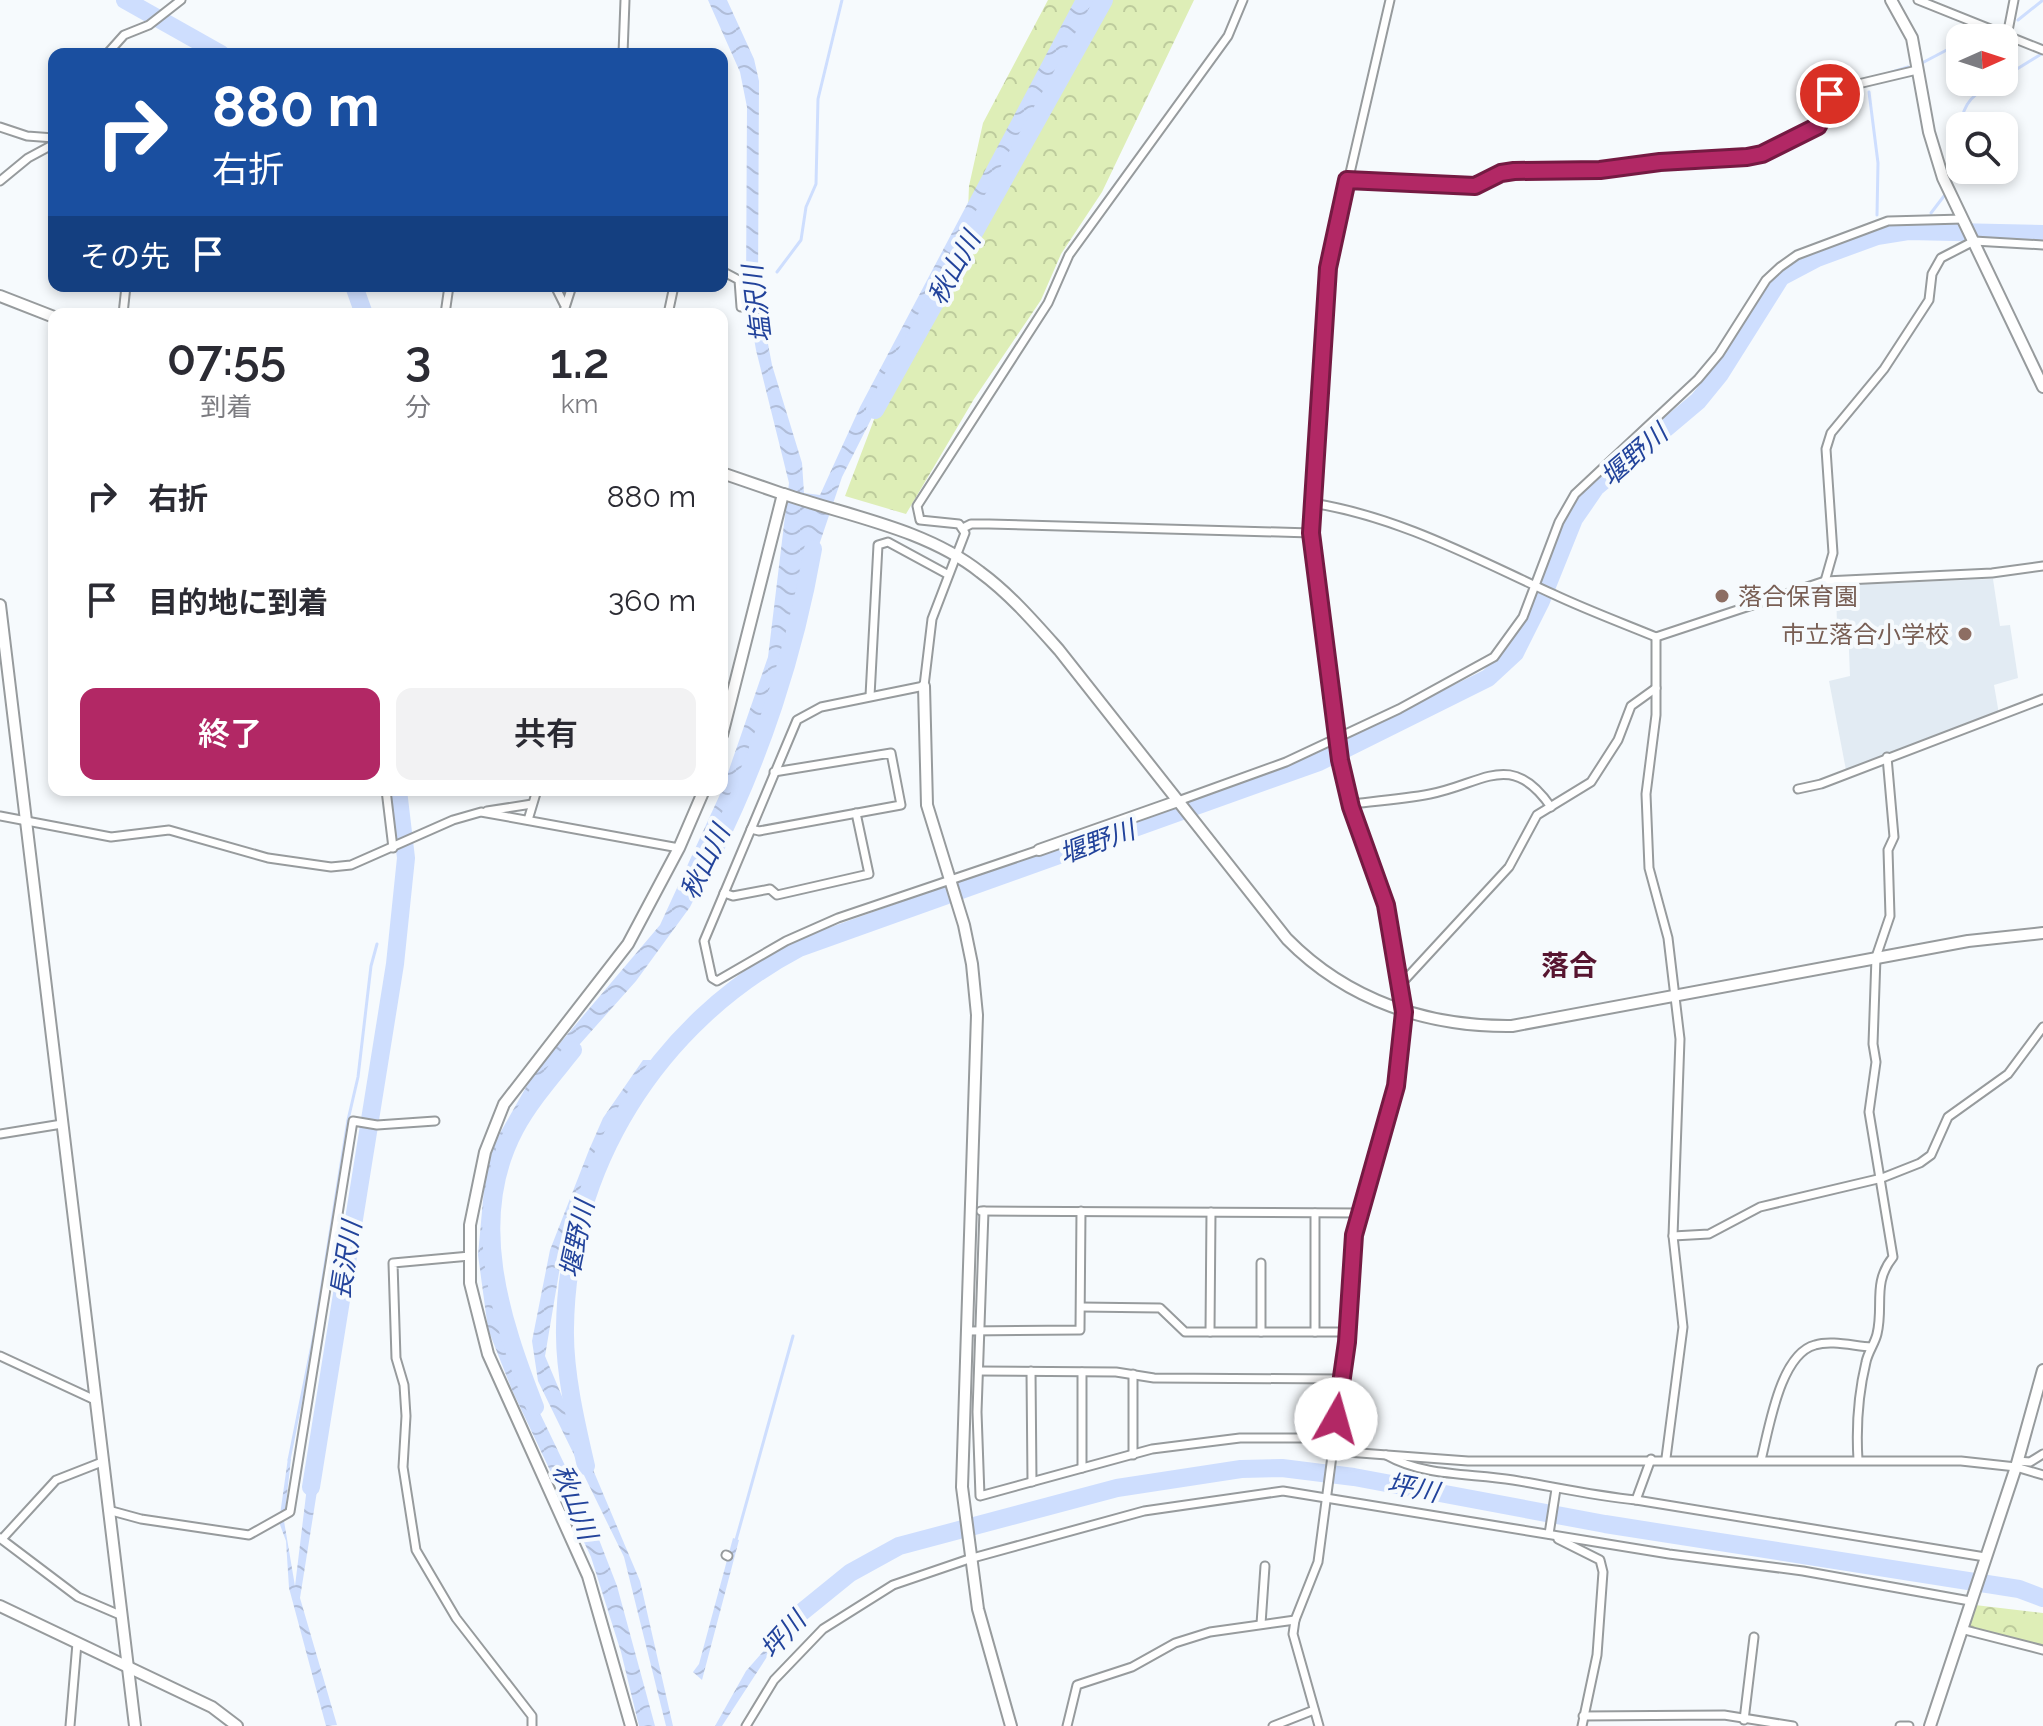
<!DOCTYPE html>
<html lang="ja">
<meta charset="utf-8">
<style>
body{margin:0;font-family:Raleway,"Noto Sans JP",sans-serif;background:#f2f2f3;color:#2b2b33;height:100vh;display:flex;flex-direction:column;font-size:30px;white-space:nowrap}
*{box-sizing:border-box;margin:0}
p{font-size:26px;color:#7c7c81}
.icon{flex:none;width:44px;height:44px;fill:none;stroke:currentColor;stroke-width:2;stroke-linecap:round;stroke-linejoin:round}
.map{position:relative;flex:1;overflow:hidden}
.side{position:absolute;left:48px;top:308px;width:680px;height:488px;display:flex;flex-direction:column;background:#fff;border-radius:16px;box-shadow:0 4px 12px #0003}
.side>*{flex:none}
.top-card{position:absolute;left:48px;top:48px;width:680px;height:244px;border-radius:16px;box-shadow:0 4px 12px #0003;background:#1a4fa0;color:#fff;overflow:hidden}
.needle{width:52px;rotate:87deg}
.tools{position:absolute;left:1946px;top:24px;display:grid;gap:16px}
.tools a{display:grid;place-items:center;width:72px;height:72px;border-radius:16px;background:#fff;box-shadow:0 4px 12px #0003;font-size:40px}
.pin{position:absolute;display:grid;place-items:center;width:68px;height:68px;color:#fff;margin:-34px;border:4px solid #fff;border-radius:50%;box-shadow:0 2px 8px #0007}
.me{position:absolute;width:88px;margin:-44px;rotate:7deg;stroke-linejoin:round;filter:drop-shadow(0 0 6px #0008)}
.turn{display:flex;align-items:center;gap:28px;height:168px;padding:0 32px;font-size:36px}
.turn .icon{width:104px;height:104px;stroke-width:2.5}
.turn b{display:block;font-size:56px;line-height:68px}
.then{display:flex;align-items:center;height:76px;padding:0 32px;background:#0003;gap:16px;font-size:30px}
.eta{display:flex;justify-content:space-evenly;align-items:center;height:136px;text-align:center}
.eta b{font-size:48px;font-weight:600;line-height:56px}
.cta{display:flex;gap:16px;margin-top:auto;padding:16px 32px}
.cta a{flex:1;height:92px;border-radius:16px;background:#b22865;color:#fff;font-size:32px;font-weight:600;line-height:92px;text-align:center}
.cta a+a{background:#f2f2f3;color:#2b2b33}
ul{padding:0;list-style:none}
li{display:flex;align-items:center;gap:24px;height:104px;padding:0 32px}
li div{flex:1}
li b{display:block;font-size:30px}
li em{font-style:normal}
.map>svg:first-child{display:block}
</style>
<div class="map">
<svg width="2043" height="1726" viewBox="0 0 2043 1726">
<defs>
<pattern id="forest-crowns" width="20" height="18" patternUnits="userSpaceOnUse" patternTransform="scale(2)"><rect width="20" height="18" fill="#deeeb7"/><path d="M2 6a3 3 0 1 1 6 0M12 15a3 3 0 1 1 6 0" fill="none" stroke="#bdcb9c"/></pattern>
<pattern id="water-waves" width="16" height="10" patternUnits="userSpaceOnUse" patternTransform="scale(2)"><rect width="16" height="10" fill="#cedefe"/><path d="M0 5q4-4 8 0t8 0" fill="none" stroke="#b0bdd8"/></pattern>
</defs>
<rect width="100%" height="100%" fill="#f6fafd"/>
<polygon fill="#e2ebf3" points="1993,579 2000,626 2010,625 2018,678 1994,685 1999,714 1846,770 1829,681 1850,676 1848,627 1837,627 1836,585"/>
<g fill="url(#forest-crowns)">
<polygon points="1048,0 1194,0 1102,192 1061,254 1041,300 974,399 906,514 845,496 875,417 966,259 969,186 983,123"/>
<polygon points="1975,1605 2043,1613 2043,1648 1968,1628"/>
</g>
<g fill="url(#water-waves)">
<polygon points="708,0 727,0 754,59 759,81 758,291 772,365 802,463 804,493 820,495 860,407 1075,0 1097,0 917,328 842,477 711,865 690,907 636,981 523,1108 498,1157 490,1201 487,1254 502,1334 593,1524 617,1586 655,1726 639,1726 621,1652 591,1557 512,1390 488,1329 478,1255 487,1156 533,1075 660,925 722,790 768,657 789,483 756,350 746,292 747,107 740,72"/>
<polygon points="643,1060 657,1060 621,1112 600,1150 576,1210 563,1249 545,1356 640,1581 673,1726 666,1726 624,1557 538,1381 532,1341 550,1250 589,1150 603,1118"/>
<polygon points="288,1458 291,1459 284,1521 295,1586 310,1462 316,1463 318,1485 300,1598 337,1725 326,1726 289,1588 286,1541 279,1522"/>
<polygon points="733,1538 739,1540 702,1680 693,1672 699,1664"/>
<polygon points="812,1596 814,1603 778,1640 722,1726 715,1726 746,1671"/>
</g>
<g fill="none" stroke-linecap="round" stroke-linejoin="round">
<g stroke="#cedefe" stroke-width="3">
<polyline points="2018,20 2043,0"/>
<polyline points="1972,38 1984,33"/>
<polyline points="1922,63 1960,43"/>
<polyline points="1889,73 1908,67"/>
<polyline points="2004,77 2043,53"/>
<polyline points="1869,92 1878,163 1877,215"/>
<path d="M1960,126c4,-25 14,-32 35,-44"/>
<polyline points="1950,174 1960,130"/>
<polyline points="1931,213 1944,196"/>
<polyline points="1908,231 1914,226"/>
<polyline points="777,272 801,240 806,207 816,184 818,99 842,0"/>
<polyline points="289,1460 314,1335 348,1120 358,1077 371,966 377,944"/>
<polyline points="736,1540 793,1336"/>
</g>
<g stroke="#cedefe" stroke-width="18">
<polyline points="125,0 221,54"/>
<polyline points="354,286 364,314"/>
<polyline points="875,410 1104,0"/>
<path d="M712,854c48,-95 83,-201 101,-305"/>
<path d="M535,1407c-34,-87 -68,-188 -20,-278 15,-28 38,-54 58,-79"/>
<path d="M586,1466c-10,-43 -22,-94 -21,-138 2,-161 92,-305 234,-380l520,-186 169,-84 27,-25 26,-52 33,-82 22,-32 102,-86 22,-27 61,-97 36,-19 60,-22 31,-5 135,3"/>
<polyline points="311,1487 395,964 406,858 398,790"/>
<polyline points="797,1616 850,1573 899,1546 1117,1488 1241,1469 1282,1468 1354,1477 1605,1524 2019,1589 2043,1598"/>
</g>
<defs>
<g id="street">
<polyline points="1918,0 2043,50"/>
<polyline points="2007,36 2014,0"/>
<polyline points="107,54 124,35 149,25 181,0"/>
<polyline points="623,54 625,0"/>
<polyline points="0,127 27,136 54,138"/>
<polyline points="1347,180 1475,186 1501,173 1514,171 1600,170 1660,162 1747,157 1762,154 1818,126 1830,94 1837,89 1917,70"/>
<polyline points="0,181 28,158 54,144"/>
<polyline points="722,271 739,280 741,307"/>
<polyline points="555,286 564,304"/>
<polyline points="123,314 126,286"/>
<polyline points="445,314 449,286"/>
<polyline points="563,314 572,286"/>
<polyline points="668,314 674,286"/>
<path d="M1312,503c88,14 162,55 241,91 34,16 69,29 103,43l169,-56 167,-8 51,-7"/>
<polyline points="963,528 971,524 989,524 1311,533"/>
<polyline points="1825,581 1833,553 1826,449 1831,433 1884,369 1929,300 1932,274 1941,258 1974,241 2043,245"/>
<polyline points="1656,637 1656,715 1646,794 1649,868 1668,938 1680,1039 1673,1236 1683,1327 1666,1458"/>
<polyline points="870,696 878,545 888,542 947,574"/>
<polyline points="1798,789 1821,784 2043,699"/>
<polyline points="386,790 393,848"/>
<polyline points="1178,801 1286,762 1399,709 1494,657 1523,617 1559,522 1575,494 1698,379 1719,354 1766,280 1780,267 1797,255 1888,221 1963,219"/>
<path d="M1350,804c27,-3 54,-5 80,-10 53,-10 81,-45 121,13"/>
<polyline points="487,811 532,804"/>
<polyline points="0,816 111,837 169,830 268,858 331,867 351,865 453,820 481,812 679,848"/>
<polyline points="528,820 537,790"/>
<polyline points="751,829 759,831 901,805 891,753 774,772"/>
<polyline points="1039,850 838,918 786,941 717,981 712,978 704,941 797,720 821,707 924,686 932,619 965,533 959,524 920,520 917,506 1048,303 1069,255 1228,36 1243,0"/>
<polyline points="724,893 733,896 770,889 777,895 869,874 856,813"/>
<polyline points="1401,984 1509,867 1537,815 1591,782 1618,740 1631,706 1656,688"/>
<polyline points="0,1134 62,1124"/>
<polyline points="981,1211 1359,1213"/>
<polyline points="984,1211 977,1412 980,1496 1152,1449 1240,1438 1306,1438 1333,1451 1468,1461 1961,1461 2016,1467 2043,1475"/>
<polyline points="1315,1213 1315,1332"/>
<polyline points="1673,1236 1709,1234 1760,1207 1882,1178 1920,1163 1931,1155 1948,1117 2008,1074 2043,1027"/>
<polyline points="470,1256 393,1263 396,1358 404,1385 406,1416 403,1467 416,1550 456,1618 532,1716 532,1726"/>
<polyline points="1261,1263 1261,1332"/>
<polyline points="1081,1307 1160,1308 1185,1332 1348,1332"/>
<polyline points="967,1331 1080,1330 1081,1211"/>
<polyline points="1210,1332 1211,1212"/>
<polyline points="0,1356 95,1400"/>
<polyline points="979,1371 1116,1372 1154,1378 1341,1379"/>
<polyline points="1031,1371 1032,1482"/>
<polyline points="1082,1372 1082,1468"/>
<polyline points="1133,1374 1133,1455"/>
<path d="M1386,1455c39,22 84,18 127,25 42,7 82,16 123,20l349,57"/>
<path d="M1761,1460c8,-31 19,-106 54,-115 16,-5 39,1 56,2"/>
<path d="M1858,1460c-2,-33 0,-65 8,-98 2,-10 9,-19 11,-28 7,-29 -5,-51 16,-77l-24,-145 7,-50 -3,-18 3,-87 14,-41 -2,-66 6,-13 -7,-80"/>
<polyline points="2017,1461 2030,1462 2043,1454"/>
<polyline points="1636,1500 1651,1459"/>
<polyline points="108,1510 141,1519 249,1535 290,1512 353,1121 377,1125 435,1121"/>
<polyline points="1549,1534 1556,1489"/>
<polyline points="0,1538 78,1597 120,1615"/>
<polyline points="2,1539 56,1480 102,1462"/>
<polyline points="1558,1539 1600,1560 1603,1572 1597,1655 1582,1726"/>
<polyline points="726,1555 728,1556"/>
<polyline points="1261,1624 1265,1566"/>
<polyline points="1961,1629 2043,1650"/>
<polyline points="1583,1716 1724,1715 1793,1726"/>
<polyline points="1744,1720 1754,1637"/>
<polyline points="70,1726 77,1643"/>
<polyline points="746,1726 774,1680 823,1629 893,1585 969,1559 1144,1511 1283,1491 1669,1554 1803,1571 1970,1601"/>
<polyline points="1067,1726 1077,1685 1132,1667 1175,1643 1210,1632 1295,1620"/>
<polyline points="1273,1726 1314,1710"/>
<polyline points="1319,1726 1293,1634 1295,1620 1318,1562 1347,1342 1354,1235 1396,1086 1404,1012 1386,905 1344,781 1311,533 1328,268 1390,0"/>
<polyline points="1900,1726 1909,1726"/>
</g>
<g id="secondary">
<polyline points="1891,0 1912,38 1929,132 1943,178 2043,387"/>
<polyline points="0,296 54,317"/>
<polyline points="722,473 783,494 722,735"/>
<path d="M784,494c64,22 142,35 196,78 30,22 55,51 79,78l228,289c61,62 141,88 225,87l456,-85 75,-8"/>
<polyline points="0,605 135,1726"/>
<polyline points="924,686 927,805 964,925 972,964 977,1015 962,1487 978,1609 1011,1726"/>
<polyline points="1039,850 1178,801"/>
<polyline points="0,1606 212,1707 237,1726"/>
<polyline points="631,1726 588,1576 488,1354 470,1283 470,1225 485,1152 504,1104 628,944 679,848 704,790"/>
<polyline points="1930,1726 2016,1467 2043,1370"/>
</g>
</defs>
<use href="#street" stroke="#979b9d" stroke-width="11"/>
<use href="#secondary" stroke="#979b9d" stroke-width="14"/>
<use href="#street" stroke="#fff" stroke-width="7"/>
<use href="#secondary" stroke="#fff" stroke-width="10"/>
</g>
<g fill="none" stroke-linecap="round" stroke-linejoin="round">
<defs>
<polyline id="route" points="1336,1419 1347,1342 1354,1235 1396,1086 1404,1012 1386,905 1351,807 1340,760 1311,533 1328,268 1347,180 1475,186 1501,173 1514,171 1600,170 1660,162 1747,157 1762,154 1818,126 1830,94"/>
</defs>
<use href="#route" stroke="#741a42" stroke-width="20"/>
<use href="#route" stroke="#b22865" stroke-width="14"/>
</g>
<g fill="#8d6e63" stroke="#f6fafd" stroke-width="3">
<circle cx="1722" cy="596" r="8"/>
<circle cx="1965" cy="634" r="8"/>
</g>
<g text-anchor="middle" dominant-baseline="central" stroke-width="8" stroke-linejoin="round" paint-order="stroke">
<g font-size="24" fill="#785e54" stroke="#f6fafd" text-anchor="start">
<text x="1738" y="596">落合保育園</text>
<text x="1949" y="634" text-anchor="end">市立落合小学校</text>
</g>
<g font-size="26" font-style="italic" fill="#22439b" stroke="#f6fafd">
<text transform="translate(954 268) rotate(-61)">秋山川</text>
<text transform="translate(757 304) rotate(-97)">塩沢川</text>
<text transform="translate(1634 455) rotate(-41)">堰野川</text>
<text transform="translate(1097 842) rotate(-20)">堰野川</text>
<text transform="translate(705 862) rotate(-64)">秋山川</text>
<text transform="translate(577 1239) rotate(-78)">堰野川</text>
<text transform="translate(346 1260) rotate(-81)">長沢川</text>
<text transform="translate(1413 1488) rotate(11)">坪川</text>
<text transform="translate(575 1502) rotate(69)">秋山川</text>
<text transform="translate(783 1635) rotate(-48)">坪川</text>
</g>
<g font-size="28" font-weight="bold" fill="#571530" stroke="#f6fafd">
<text x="1569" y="965">落合</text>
</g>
</g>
</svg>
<div class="tools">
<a><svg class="needle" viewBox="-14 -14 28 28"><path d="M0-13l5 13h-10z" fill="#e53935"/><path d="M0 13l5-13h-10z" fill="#7c7c81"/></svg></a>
<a><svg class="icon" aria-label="search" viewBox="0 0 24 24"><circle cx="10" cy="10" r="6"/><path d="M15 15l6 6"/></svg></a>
</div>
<div class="pin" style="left:1830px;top:94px;background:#d93025"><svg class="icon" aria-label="arrive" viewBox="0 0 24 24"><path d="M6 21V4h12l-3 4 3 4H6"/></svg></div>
<svg class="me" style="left:1336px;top:1419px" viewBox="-20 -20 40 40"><circle r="19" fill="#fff"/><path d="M0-13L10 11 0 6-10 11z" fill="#b22865"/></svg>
<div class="top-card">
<div class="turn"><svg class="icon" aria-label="right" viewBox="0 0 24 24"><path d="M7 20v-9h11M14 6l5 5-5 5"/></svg><div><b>880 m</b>右折</div></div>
<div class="then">その先<svg class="icon" aria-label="arrive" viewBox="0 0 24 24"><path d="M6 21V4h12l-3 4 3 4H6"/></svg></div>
</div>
<section class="side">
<div class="eta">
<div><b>07:55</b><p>到着</p></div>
<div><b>3</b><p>分</p></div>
<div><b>1.2</b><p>km</p></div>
</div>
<ul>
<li><svg class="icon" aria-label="right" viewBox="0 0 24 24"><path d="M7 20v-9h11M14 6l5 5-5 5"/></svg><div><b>右折</b></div><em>880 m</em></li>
<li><svg class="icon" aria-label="arrive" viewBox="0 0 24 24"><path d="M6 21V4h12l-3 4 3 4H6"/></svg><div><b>目的地に到着</b></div><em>360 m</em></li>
</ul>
<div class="cta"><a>終了</a><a>共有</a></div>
</section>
</div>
